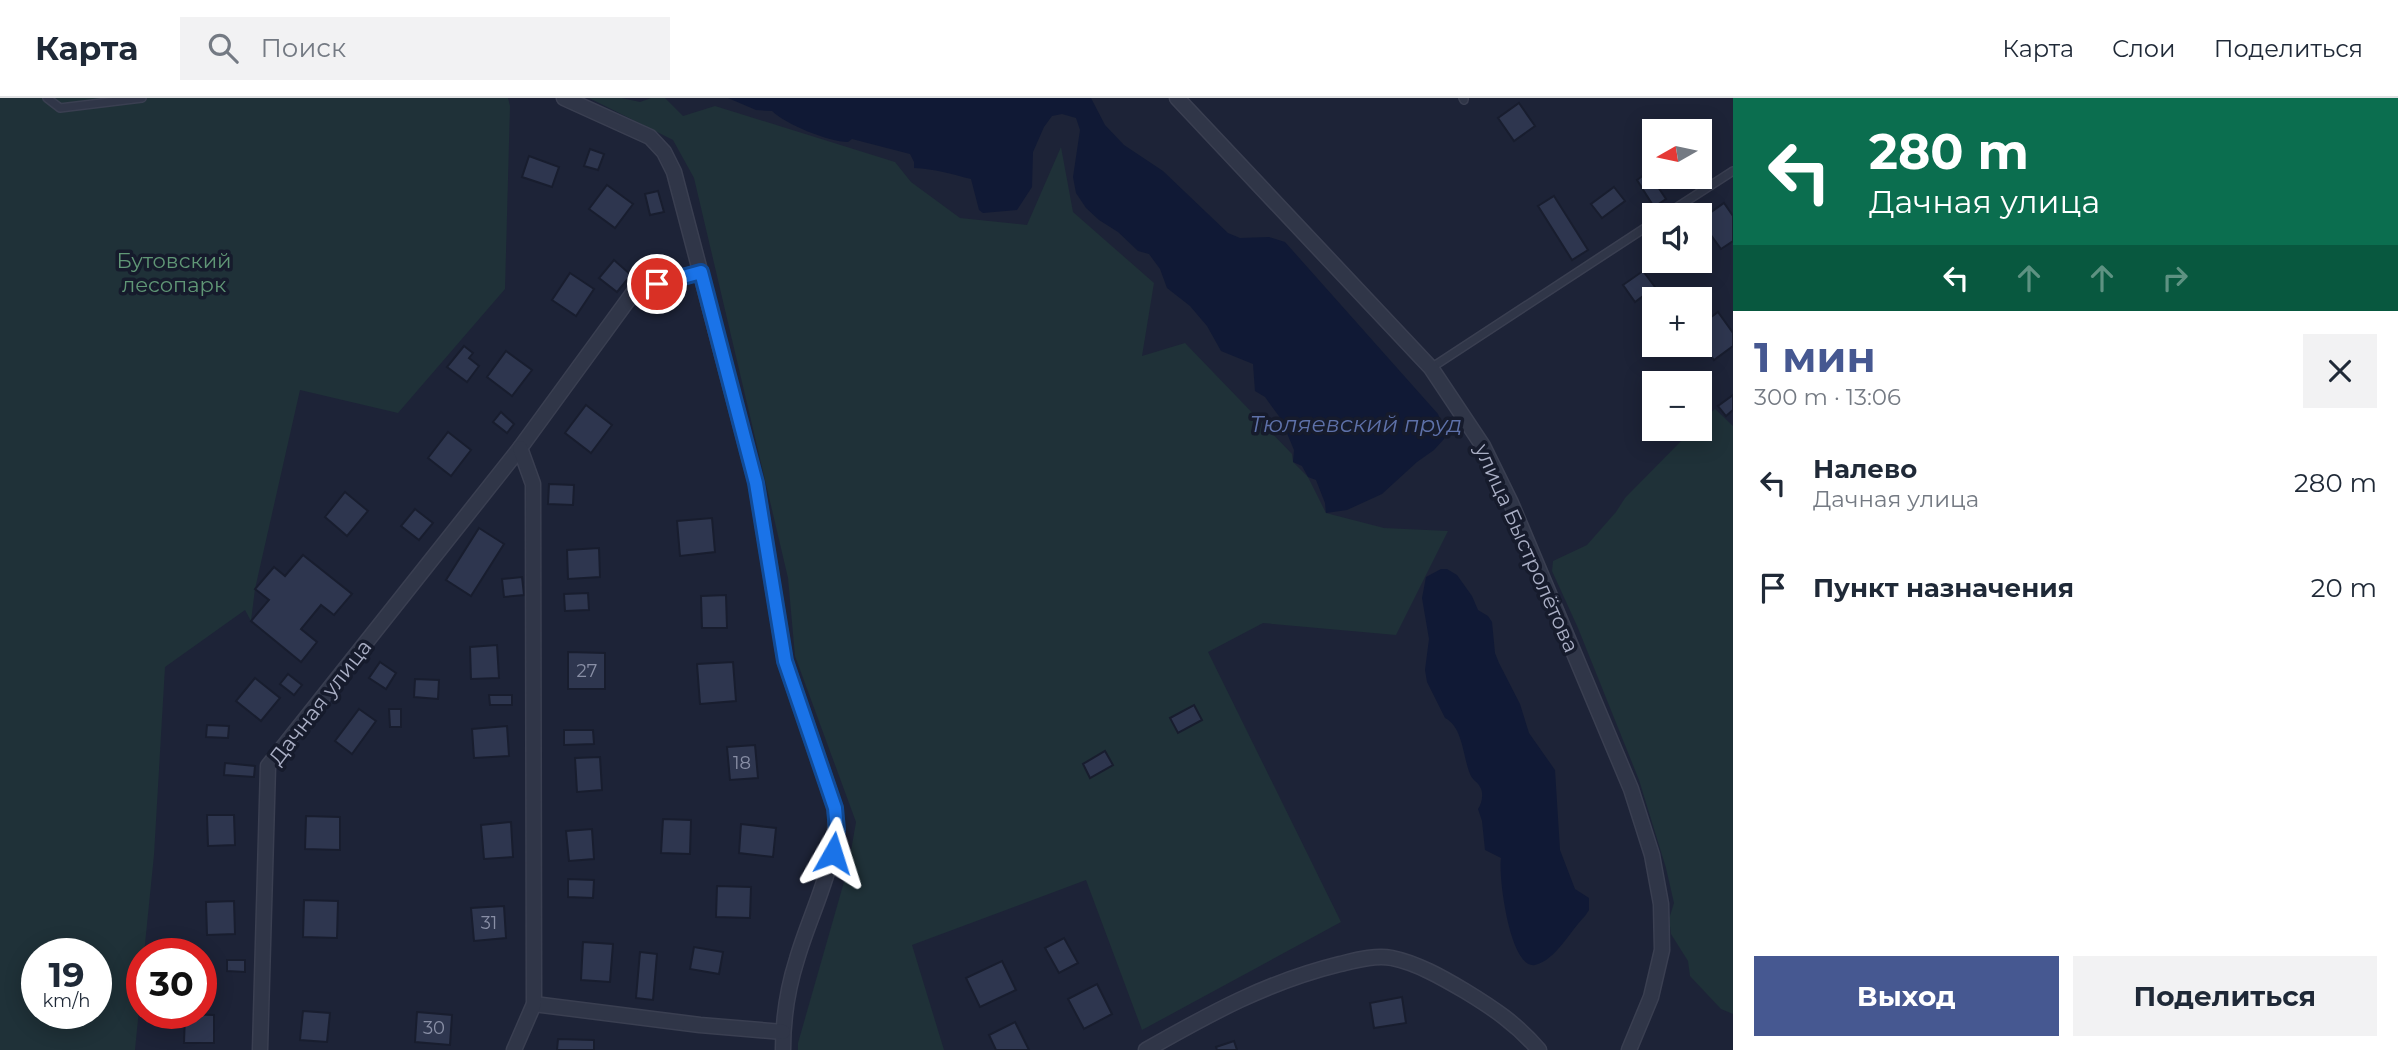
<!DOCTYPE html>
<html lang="ru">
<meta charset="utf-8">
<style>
body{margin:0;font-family:Montserrat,sans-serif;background:#f2f2f3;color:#1f2937;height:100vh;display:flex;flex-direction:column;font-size:26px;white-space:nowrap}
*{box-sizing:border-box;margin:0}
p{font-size:23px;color:#747a83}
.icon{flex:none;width:38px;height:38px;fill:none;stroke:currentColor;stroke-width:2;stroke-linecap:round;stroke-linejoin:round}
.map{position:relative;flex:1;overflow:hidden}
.panel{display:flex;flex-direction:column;background:#fff;width:665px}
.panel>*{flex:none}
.banner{background:#0b6e4f;color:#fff;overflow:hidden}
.needle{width:46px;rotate:261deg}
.buttons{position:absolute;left:1642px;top:21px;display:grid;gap:14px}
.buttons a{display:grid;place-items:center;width:70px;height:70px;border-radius:0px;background:#fff;box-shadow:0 4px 18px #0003;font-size:35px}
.speed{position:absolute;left:21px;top:840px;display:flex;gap:14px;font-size:35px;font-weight:700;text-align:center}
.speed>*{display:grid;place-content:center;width:91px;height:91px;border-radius:50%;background:#fff;box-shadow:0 4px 18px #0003;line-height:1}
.speed small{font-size:18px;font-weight:400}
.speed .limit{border:10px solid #d22;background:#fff;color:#111}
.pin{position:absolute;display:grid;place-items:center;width:60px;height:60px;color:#fff;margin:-30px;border:4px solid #fff;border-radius:50%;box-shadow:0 2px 7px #0007}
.me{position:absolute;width:77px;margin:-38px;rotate:6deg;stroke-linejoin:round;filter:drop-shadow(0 0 5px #0008)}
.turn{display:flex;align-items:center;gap:24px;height:147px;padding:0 21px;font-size:32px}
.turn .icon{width:91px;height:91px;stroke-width:2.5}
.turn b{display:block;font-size:49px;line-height:60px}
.lanes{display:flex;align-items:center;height:66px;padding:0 21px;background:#0003;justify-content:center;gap:35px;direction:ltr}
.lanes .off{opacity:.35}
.round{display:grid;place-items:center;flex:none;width:74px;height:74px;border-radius:0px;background:#f2f2f3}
.summary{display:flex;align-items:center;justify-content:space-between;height:119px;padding:0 21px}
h1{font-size:42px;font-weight:700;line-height:52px;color:#465891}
.primary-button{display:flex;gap:14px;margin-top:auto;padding:14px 21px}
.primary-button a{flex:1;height:80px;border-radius:0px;background:#465891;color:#fff;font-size:28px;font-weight:700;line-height:80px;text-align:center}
.primary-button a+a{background:#f2f2f3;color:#1f2937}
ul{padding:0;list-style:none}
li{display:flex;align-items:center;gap:21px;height:105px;padding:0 21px}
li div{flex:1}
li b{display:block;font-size:26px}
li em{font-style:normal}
header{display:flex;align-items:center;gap:42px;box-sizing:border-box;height:98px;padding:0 35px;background:#fff;border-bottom:2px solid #e0e1e3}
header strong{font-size:33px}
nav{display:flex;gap:38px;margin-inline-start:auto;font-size:24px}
.search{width:490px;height:63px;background:#f2f2f3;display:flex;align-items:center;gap:18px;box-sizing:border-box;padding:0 24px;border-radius:0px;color:#747a83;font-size:26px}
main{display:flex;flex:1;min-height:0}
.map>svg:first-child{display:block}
</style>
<header>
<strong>Карта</strong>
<div class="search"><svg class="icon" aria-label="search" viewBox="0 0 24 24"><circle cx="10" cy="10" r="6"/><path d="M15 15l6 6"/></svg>Поиск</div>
<nav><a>Карта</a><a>Слои</a><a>Поделиться</a></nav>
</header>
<main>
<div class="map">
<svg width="1733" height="952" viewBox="0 0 1733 952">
<rect width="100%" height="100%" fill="#1d2337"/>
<g fill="#1f3138" fill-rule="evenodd">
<path d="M0,0h508l2,8 -5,183 -107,124 -98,-23 -45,199 -4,32 -6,-11 -80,57 -11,188 -10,99h-2v25l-7,71h-135zM37,856h59v59h-59z"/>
<polygon points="589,0 622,0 640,4 651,0 665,0 683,18 715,8 895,64 911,84 960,120 1027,127 1061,49 1073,114 1154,185 1142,258 1185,245 1292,356 1293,364 1308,379 1326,415 1384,430 1448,433 1396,537 1263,525 1208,554 1341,824 1142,932 1086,782 912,847 944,952 798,952 798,945 848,770 856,724 795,558 788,480 694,80 673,42"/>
<polygon points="1715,311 1733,328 1733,916 1721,911 1690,878 1688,863 1671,836 1669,821 1674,805 1666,770 1639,682 1578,530 1552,473 1553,463 1587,447 1616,414 1625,400 1693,331 1699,331 1699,325"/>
</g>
<g fill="#101935">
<path d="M728,0h363l14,27 19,20 39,26 65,62 12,5 29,-1 16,5 153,172 7,19 -1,6 -10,11 -17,12 -35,32 -35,16 -21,3 -1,-10 -9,-23 -8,-3 -6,-11 -9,-4 1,-12 -13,-31 -16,-22 -10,-6 -2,-27 -32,-13 -14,-25 -17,-20 -23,-18 -7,-19 -11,-15 -11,-3 -20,-19 -19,-12 -13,-12 -10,-15 -3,-16 7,-47 -4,-12 -14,-4 -10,2 -8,11 -11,25 -1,35 -15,23 -34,3 -4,-3 -8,-31c-20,-5 -36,-10 -57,-11v-6l-4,-8 -58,-15 -4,3c-19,0 -63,-18 -76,-31l-16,-1z"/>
<path d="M1441,471h6l10,6 15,21 6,14 10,6 4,6 3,31 4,10 21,41 9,29 26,37 5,80 15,39 14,9v12l-4,6c-15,15 -29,44 -50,49 -25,5 -37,-89 -34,-107l-16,-8 -3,-29 -4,-12c4,-6 6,-16 2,-22 -2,-5 -8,-7 -10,-13 -7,-17 -7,-47 -25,-56l-18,-36 -2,-12 4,-31 -7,-41 4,-21z"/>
</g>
<g fill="#2e364f" stroke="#181d2e" stroke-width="2">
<polygon points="1519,5 1535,28 1514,43 1498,20"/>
<polygon points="590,51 604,56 598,72 584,68"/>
<polygon points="529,58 559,69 552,89 522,79"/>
<polygon points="1648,74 1666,101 1654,109 1637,82"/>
<polygon points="607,87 633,106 615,130 589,111"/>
<polygon points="1614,89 1625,103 1602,120 1591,106"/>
<polygon points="658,93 664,114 650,117 645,96"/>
<polygon points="1554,98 1588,152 1572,162 1538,108"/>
<polygon points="1724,105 1733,118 1733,143 1721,151 1700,122"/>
<polygon points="614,162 631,177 617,194 599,180"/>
<polygon points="1643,173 1655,189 1635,204 1623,187"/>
<polygon points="570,175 594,191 576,218 552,202"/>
<polygon points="1718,214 1733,235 1733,248 1714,262 1699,242 1699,228"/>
<polygon points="464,248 473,255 469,260 479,268 467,284 447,269"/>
<polygon points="506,253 532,272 512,298 487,279"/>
<polygon points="1733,297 1733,312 1726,318 1718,308"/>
<polygon points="586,307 612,327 591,355 565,335"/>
<polygon points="501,314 514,326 507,335 493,324"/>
<polygon points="448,334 471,352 451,378 428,360"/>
<polygon points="549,386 574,387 573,407 548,406"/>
<polygon points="345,394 368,413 347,438 325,419"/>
<polygon points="415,411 433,425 419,442 401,428"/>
<polygon points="712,420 715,454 680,458 677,423"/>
<polygon points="479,430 504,446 471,498 446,482"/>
<polygon points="599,450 600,479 568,481 567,452"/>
<polygon points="303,457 352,496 334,517 321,507 301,531 317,544 301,564 251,523 269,502 255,491 274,469 285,478"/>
<polygon points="522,479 524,497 504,499 502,481"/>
<polygon points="588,495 589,512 565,513 564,496"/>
<polygon points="726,497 727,530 702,530 701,498"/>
<polygon points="497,547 499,580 471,581 470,549"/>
<polygon points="568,554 605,555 605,591 568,591"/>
<polygon points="380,564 396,575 386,591 369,580"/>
<polygon points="733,564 736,603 700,606 697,566"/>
<polygon points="288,576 302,587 294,597 280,586"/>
<polygon points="255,580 280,600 261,623 236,603"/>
<polygon points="415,581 439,582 438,601 414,599"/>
<polygon points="489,597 512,597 512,607 490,607"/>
<polygon points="1194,607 1202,622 1178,635 1170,620"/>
<polygon points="359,611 376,623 352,656 335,643"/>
<polygon points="389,611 401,611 401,629 390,629"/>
<polygon points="207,627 229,628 228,640 206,639"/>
<polygon points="507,628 509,658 474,660 472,631"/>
<polygon points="564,632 593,632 594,646 564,647"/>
<polygon points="755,647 758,680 730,682 727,649"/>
<polygon points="1105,653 1113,667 1090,680 1083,666"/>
<polygon points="600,659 602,692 577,694 575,660"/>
<polygon points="225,665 255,668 254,679 224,677"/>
<polygon points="207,717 234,717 235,747 208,748"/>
<polygon points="306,718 340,719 340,752 305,751"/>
<polygon points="663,721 691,722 690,756 661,755"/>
<polygon points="511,724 513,759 484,761 481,727"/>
<polygon points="741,726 776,730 773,759 739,755"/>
<polygon points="592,731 594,761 569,763 566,733"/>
<polygon points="568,781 594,782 593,800 568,799"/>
<polygon points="717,788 751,789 750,820 716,819"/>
<polygon points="304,802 338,803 337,840 303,839"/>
<polygon points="234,803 235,836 207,837 206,804"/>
<polygon points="504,808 506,840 474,843 471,810"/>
<polygon points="1064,840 1078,865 1059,875 1045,850"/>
<polygon points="583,844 613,846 610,884 581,882"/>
<polygon points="694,849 723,854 719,876 690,871"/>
<polygon points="640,854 657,856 653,902 636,900"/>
<polygon points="227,862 245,862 245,874 227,873"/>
<polygon points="1002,863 1016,892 980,909 966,880"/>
<polygon points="1097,886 1112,916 1084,931 1068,901"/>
<polygon points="1402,899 1406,925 1374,930 1370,905"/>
<polygon points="303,913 330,915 327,944 300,942"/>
<polygon points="417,914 452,917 450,947 415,944"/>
<polygon points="185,916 214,917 214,945 184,945"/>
<polygon points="1015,924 1029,952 996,952 989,937"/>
<polygon points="558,941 594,942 594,952 557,952"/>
<polygon points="1234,943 1237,952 1217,952 1216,949"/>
</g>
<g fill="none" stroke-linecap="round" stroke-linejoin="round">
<defs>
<g id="service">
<polyline points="47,0 60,10 142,0"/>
<polyline points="1463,0 1464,2 1464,0"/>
<polyline points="1665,117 1733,73"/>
<polyline points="1431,270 1654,124"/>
</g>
<g id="minor">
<path d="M564,0l86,39 14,15 10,20 82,311 29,178 50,147c5,53 -24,102 -38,151 -9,28 -14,62 -14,91"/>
<polyline points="1177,0 1431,270 1483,348 1511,405 1631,691 1652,757 1661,806 1662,852 1651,899 1629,952"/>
<polyline points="534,906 700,927 783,934"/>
<polyline points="260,952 268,668 520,350 636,191 701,174"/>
<polyline points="514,952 534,906 533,386 520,350"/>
<path d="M1146,952c65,-37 121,-68 194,-86 17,-4 35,-9 52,-6 25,5 51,20 73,33 28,17 52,33 74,59"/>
</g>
</defs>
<use href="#service" stroke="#3a3f51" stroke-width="10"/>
<use href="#minor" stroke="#3a3f51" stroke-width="17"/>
<use href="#service" stroke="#303648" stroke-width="7"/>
<use href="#minor" stroke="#303648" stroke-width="14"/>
</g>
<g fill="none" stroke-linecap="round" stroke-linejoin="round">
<defs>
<polyline id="route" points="657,186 701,174 756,385 785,563 835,710 837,732 833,755"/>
</defs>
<use href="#route" stroke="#114b97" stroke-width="18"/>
<use href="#route" stroke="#1a73e8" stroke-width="12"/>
</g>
<g text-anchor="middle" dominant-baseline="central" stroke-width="7" stroke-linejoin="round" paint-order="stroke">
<g font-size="18" fill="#898fa6">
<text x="587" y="573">27</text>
<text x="742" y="665">18</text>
<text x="489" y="825">31</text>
<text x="434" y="930">30</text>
</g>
<g font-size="21" fill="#609776" stroke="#161b2c">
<text x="174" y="162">Бутовский<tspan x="174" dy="24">лесопарк</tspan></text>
</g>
<g font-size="21" fill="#aaafc5" stroke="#161b2c">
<text transform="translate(1527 450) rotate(66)">улица Быстролётова</text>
<text transform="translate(320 604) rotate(-52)">Дачная улица</text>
</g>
<g font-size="23" font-style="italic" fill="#5e71a9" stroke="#161b2c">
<text x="1356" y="326">Тюляевский пруд</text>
</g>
</g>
</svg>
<div class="buttons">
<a><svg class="needle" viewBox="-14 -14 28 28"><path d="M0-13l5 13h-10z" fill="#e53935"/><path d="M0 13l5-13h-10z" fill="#747a83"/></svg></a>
<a><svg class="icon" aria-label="sound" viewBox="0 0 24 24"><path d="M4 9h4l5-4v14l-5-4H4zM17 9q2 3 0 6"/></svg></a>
<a>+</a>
<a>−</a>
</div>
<div class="speed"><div>19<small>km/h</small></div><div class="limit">30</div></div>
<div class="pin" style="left:657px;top:186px;background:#d93025"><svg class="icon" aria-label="arrive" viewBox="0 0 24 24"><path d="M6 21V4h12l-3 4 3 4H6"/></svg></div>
<svg class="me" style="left:833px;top:755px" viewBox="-20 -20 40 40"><path d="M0-17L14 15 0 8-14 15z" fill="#1a73e8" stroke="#fff" stroke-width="4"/></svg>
</div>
<section class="panel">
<div class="banner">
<div class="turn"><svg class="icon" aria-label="left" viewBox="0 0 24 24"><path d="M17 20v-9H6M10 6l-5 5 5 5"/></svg><div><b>280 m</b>Дачная улица</div></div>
<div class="lanes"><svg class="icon" aria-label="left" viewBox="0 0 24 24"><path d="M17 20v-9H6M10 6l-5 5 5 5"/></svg><svg class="icon off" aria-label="ahead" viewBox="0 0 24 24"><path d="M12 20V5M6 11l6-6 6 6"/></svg><svg class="icon off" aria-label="ahead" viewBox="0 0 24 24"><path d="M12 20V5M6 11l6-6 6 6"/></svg><svg class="icon off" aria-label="right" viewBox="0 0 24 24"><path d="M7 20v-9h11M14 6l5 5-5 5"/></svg></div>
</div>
<div class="summary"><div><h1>1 мин</h1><p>300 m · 13:06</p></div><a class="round"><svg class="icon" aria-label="close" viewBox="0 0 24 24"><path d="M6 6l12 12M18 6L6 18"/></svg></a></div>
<ul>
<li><svg class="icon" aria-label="left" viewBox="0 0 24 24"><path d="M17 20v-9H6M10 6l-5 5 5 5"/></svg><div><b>Налево</b><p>Дачная улица</p></div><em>280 m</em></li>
<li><svg class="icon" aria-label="arrive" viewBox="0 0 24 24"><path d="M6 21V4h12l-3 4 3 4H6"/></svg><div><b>Пункт назначения</b></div><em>20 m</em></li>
</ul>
<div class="primary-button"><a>Выход</a><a>Поделиться</a></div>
</section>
</main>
